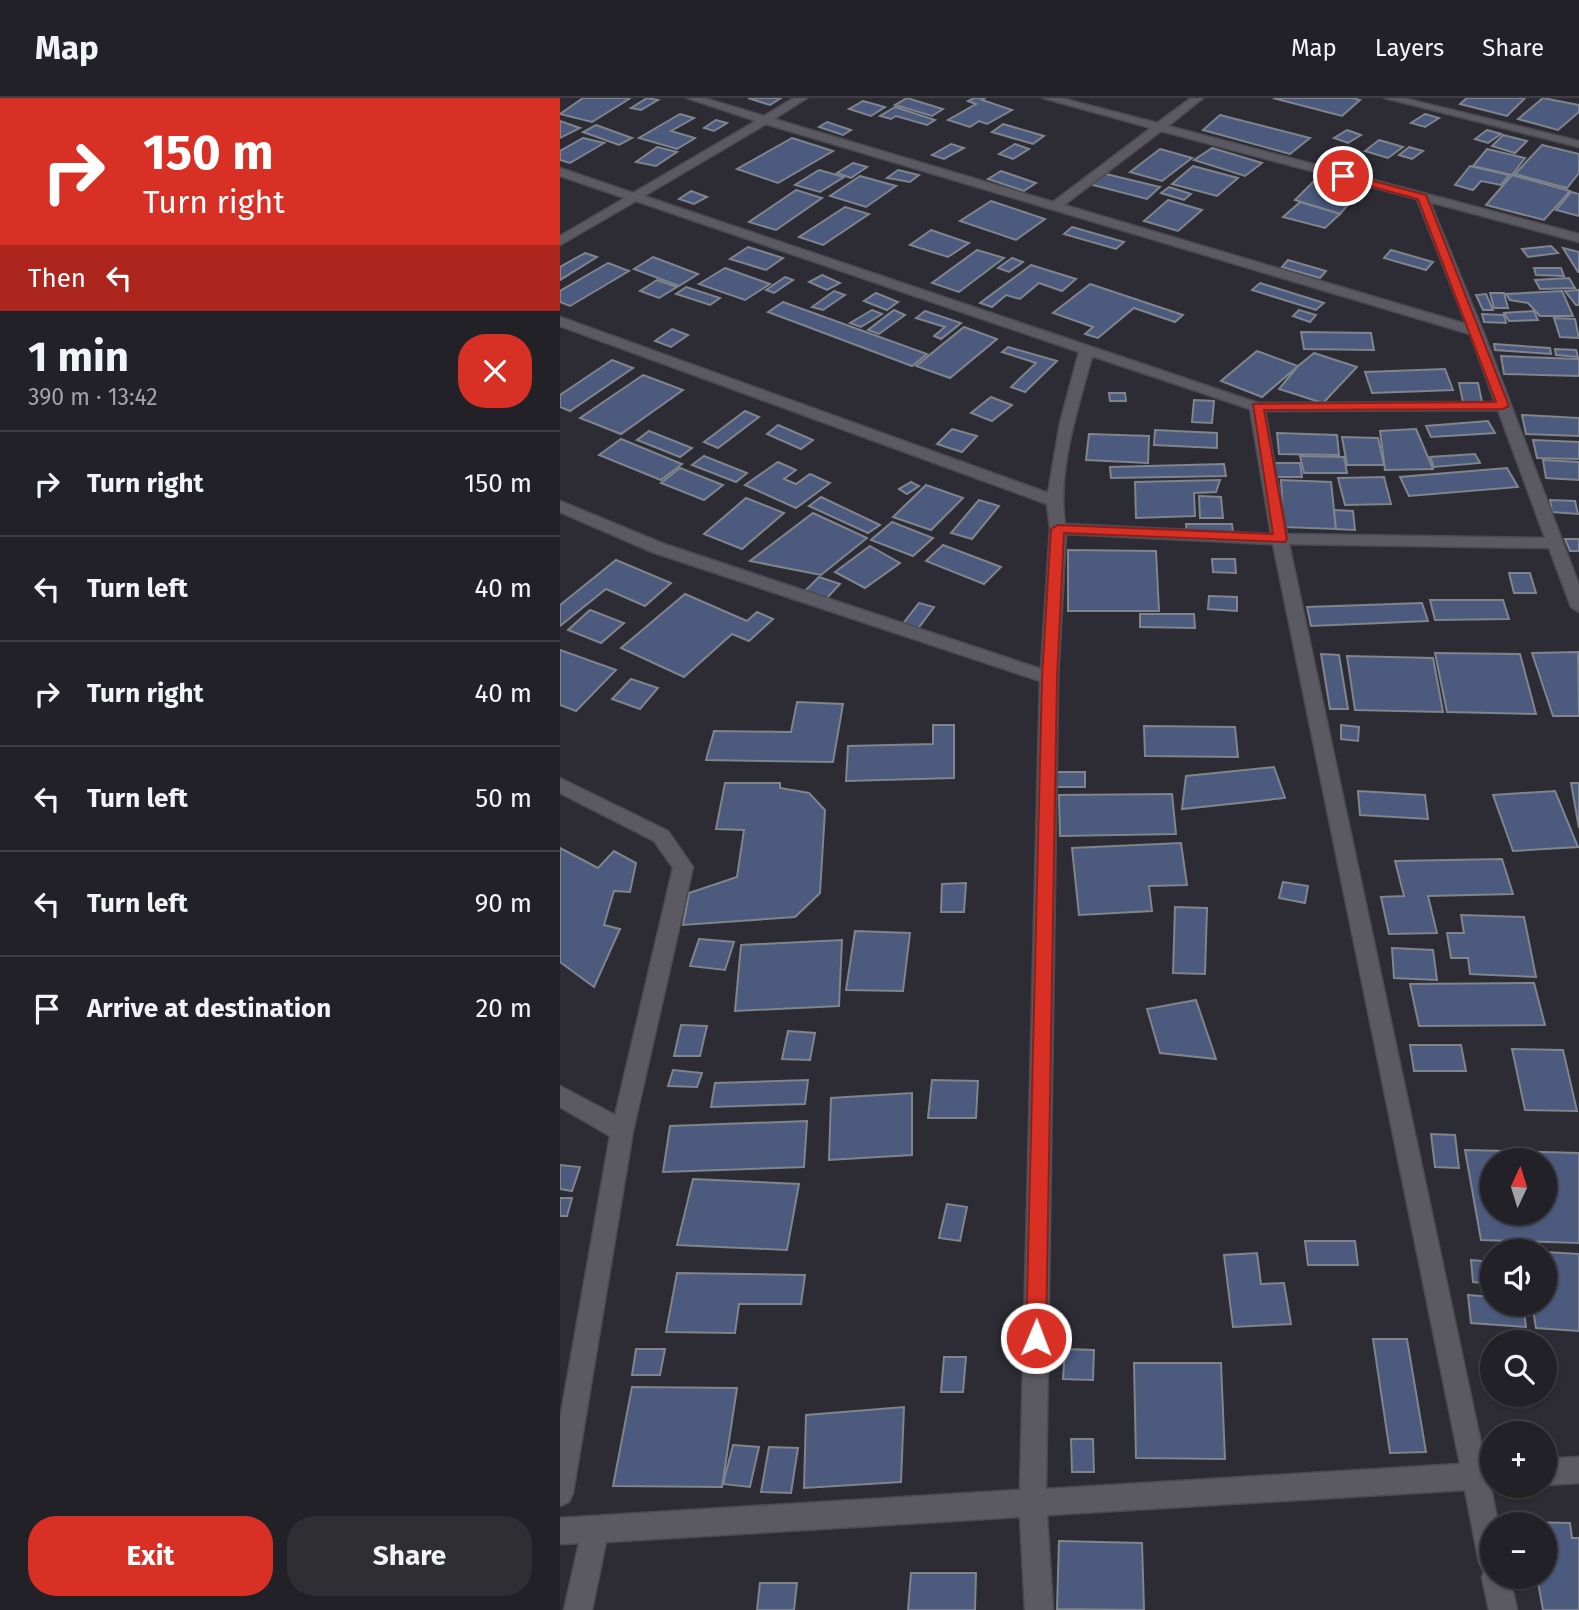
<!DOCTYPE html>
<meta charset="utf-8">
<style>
body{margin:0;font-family:"Fira Sans",sans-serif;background:#2e2e33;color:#f1f3f6;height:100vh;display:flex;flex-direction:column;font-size:26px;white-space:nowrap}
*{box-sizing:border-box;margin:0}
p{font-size:23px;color:#a2a3a7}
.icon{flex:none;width:38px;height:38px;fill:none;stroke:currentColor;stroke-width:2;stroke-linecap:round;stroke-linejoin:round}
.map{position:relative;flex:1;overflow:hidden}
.drawer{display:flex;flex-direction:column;background:#222127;width:560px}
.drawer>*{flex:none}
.top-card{background:#d93025;color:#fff;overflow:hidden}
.needle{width:46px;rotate:4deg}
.fabs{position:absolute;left:920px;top:1050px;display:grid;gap:14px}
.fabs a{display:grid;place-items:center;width:77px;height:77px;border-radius:50%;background:#222127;box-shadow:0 2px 5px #0004,0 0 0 2px #3f3e44;font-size:35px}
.pin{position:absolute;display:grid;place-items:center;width:60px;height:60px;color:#fff;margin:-30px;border:4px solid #fff;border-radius:50%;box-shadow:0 2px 7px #0007}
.me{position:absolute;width:77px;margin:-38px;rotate:1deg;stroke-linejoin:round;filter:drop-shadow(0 0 5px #0008)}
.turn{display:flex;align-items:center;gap:24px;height:147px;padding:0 28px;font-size:32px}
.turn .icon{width:91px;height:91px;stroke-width:2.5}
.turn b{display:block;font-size:49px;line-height:60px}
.then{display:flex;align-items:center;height:66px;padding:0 28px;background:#0003;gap:14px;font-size:26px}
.round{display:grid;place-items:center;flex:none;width:74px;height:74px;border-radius:28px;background:#2e2e33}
.overview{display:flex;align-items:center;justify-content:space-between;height:119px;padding:0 28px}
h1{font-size:42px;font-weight:700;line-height:52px}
.button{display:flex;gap:14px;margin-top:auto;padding:14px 28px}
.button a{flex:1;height:80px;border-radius:28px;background:#d93025;color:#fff;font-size:28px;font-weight:700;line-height:80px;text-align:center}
.button a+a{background:#2e2e33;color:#f1f3f6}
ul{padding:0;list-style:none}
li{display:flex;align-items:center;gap:21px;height:105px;padding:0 28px;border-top:2px solid #3f3e44}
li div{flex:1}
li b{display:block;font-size:26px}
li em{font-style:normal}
header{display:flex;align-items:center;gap:42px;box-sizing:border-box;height:98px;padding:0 35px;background:#222127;border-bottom:2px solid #3f3e44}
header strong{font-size:33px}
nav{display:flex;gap:38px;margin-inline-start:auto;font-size:24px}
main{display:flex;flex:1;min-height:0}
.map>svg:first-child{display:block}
</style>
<header>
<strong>Map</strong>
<nav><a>Map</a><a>Layers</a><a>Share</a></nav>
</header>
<main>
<section class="drawer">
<div class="top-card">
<div class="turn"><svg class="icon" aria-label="right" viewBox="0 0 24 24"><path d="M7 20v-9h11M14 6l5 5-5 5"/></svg><div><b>150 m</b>Turn right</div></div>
<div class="then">Then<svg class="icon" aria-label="left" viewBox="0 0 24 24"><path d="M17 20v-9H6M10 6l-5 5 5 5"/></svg></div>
</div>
<div class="overview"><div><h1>1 min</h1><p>390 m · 13:42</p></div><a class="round" style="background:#d93025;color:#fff"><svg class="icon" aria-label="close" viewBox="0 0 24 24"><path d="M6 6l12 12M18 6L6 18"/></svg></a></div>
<ul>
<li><svg class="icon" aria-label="right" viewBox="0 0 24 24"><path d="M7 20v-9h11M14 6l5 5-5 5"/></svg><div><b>Turn right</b></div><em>150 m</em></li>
<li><svg class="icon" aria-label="left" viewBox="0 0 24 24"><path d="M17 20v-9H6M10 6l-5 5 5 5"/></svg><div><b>Turn left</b></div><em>40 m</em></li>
<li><svg class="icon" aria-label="right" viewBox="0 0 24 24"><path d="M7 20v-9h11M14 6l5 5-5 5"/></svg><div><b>Turn right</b></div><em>40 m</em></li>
<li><svg class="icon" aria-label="left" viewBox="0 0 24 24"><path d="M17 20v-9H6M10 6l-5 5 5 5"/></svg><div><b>Turn left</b></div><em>50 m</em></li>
<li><svg class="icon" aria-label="left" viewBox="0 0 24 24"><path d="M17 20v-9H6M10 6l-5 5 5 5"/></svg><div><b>Turn left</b></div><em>90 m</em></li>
<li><svg class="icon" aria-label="arrive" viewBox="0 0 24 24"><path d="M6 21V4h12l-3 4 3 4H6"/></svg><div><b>Arrive at destination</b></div><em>20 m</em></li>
</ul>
<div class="button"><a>Exit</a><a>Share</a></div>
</section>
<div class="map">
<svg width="1019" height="1512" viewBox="0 0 1019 1512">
<rect width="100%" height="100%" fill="#2d2c34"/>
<g fill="#4b5a7d" stroke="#7f848d" stroke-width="2" fill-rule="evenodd">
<polygon points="23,0 64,0 69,1 32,24 0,16"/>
<polygon points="87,0 98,2 81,12 71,10"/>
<polygon points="188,0 221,0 210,7"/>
<polygon points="347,0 383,11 372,18 335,7"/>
<polygon points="414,0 425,0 422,2 452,12 427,26 419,23 410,29 388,22 416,6 408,3"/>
<polygon points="713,0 792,0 800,2 782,18"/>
<polygon points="907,0 965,0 947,18 900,6"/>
<polygon points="983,0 1019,7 1019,14 998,32 958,21"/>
<polygon points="303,3 325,9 311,18 289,11"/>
<polygon points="335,9 375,22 367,27 336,18 331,21 320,18"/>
<polygon points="120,16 134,20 111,33 135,40 117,51 79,40"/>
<polygon points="865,16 879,20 865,29 851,25"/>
<polygon points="660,17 750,40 730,56 643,32"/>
<polygon points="156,22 167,25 154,33 144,30"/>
<polygon points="0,23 20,30 0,40"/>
<polygon points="267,24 291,32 283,37 259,29"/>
<polygon points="443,26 484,38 473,46 432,34"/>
<polygon points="36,27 72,40 59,47 23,34"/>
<polygon points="787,32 801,37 788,45 774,40"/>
<polygon points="927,32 941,36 928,45 915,41"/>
<polygon points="943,37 967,43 955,55 932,48"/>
<polygon points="23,40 44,45 10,65 0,62 0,53"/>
<polygon points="232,40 273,53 218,85 177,71"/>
<polygon points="819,42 843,49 828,60 805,53"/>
<polygon points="391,46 404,50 384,61 372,57"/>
<polygon points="455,46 469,51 453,61 439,56"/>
<polygon points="982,47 1019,56 1019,75 1007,90 955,76"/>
<polygon points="97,49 117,54 96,68 76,64"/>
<polygon points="849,49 863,53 852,61 839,57"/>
<polygon points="652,50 702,65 685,78 634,62"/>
<polygon points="600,51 632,60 602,83 570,74"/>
<polygon points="927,51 965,60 952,77 913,68"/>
<polygon points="293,65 307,69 291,80 277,75"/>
<polygon points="633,68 678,80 657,98 612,86"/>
<polygon points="910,68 949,77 941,87 921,83 913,92 895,87"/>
<polygon points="259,72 284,79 260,94 235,87"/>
<polygon points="338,72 359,77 350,84 327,80"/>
<polygon points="441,73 476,85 464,93 428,81"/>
<polygon points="542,75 600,89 587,101 529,86"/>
<polygon points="952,77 1010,93 984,122 926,107"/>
<polygon points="300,78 336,88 306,109 270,98"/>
<polygon points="753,84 798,95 780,116 735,102"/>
<polygon points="609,89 631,96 624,102 601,95"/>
<polygon points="236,92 262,100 216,132 189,124"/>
<polygon points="131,93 147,99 134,106 119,101"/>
<polygon points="1011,94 1019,96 1019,118 996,112"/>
<polygon points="608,102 642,112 618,133 584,123"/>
<polygon points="431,103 485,121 456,142 400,123"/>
<polygon points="740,104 780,116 765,130 723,119"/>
<polygon points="285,109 309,116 263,147 239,139"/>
<polygon points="512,129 564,144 556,151 504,136"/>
<polygon points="371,132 409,145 388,159 350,147"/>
<polygon points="991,148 998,155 968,159 962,151"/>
<polygon points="188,149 223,160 206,172 170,161"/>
<polygon points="1003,150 1019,154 1019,174 1018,174"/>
<polygon points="417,152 444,160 399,194 372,185"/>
<polygon points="831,152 873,164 866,172 824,160"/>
<polygon points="25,155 37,159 0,182 0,169"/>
<polygon points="93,159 138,176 119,188 74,171"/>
<polygon points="452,160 463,164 449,174 438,170"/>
<polygon points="728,162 766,173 760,180 722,169"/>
<polygon points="48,165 69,173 10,208 0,204 0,193"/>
<polygon points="471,167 516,181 502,193 479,185 460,201 446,197 432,209 420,205"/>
<polygon points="165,170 210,186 185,202 139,186"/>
<polygon points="974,170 1001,170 1004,178 976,177"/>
<polygon points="262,177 280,185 267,192 249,184"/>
<polygon points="225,179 233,182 214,195 206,192"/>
<polygon points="1009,180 1015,190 980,191 975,182"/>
<polygon points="97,182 117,189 99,200 80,193"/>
<polygon points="700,185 764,205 756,212 692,192"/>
<polygon points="530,186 623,217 615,224 574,210 538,240 525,236 533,229 493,215"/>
<polygon points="126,189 160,200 150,207 116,196"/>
<polygon points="1019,192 1019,207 1016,207 1005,193"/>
<polygon points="274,193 285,197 263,212 252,209"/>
<polygon points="1002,193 1013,218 980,218 968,205 950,202 946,196"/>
<polygon points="316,195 338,204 327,212 304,203"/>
<polygon points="930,195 944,195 948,210 934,210"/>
<polygon points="926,196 933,212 923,212 916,197"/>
<polygon points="223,204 367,256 352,268 208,214"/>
<polygon points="312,212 322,216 301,229 290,225"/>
<polygon points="334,212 345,217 319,236 308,232"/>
<polygon points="739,212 756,217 750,224 733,218"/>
<polygon points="365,213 401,225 381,241 374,238 385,229 356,220"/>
<polygon points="974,213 978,222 949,223 944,215"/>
<polygon points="922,216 944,217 946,225 924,224"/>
<polygon points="994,220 1015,221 1019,240 1000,239"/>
<polygon points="404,229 437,241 390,280 356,268"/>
<polygon points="112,231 128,237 111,249 95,243"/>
<polygon points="741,234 811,235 814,252 744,251"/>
<polygon points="934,246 990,250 991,256 935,252"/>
<polygon points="448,249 497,263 465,294 451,289 476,265 442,254"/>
<polygon points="995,251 1016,252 1018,259 996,257"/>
<polygon points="697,253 738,268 702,299 661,283"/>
<polygon points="754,255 797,269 763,305 719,291 738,268"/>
<polygon points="941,258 1019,261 1019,278 944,276"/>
<polygon points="52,262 73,270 10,313 0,309 0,297"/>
<polygon points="885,271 893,292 812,295 805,274"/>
<polygon points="83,277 123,292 61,336 20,320"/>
<polygon points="899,285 918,285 922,304 903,304"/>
<polygon points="549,295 565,295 566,303 550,303"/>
<polygon points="431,299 452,307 432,323 411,315"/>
<polygon points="634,302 654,303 652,325 632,324"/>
<polygon points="185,313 199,319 158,350 144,344"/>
<polygon points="962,317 1019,320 1019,338 966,336"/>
<polygon points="928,323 935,335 871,339 866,328"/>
<polygon points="218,327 253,342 241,351 207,336"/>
<polygon points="392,331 417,338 402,354 377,346"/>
<polygon points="856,331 873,371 825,372 820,333"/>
<polygon points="595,332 657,335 657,350 594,347"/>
<polygon points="89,333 132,350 120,359 77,342"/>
<polygon points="717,335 777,337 779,357 719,356"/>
<polygon points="529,336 589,338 588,365 526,362"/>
<polygon points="782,339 818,340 824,367 787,367"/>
<polygon points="61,341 122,366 101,382 39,357"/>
<polygon points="973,342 1019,344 1019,361 977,360"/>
<polygon points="915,356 920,365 874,369 870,359"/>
<polygon points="144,358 187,375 176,384 132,367"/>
<polygon points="740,358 784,359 787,375 744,375"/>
<polygon points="983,362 1019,364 1019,382 986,380"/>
<polygon points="218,364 236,372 224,381 236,386 250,376 270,385 236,410 185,387"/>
<polygon points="710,365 740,365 742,379 712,379"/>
<polygon points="664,366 666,378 551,380 550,369"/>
<polygon points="120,370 163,387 144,402 101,385"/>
<polygon points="947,370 958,389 849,398 840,379"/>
<polygon points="824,379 831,406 785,407 778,380"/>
<polygon points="660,382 656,394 634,395 635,418 576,420 575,384"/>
<polygon points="721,382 771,384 776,431 724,429"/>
<polygon points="351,384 359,388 347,396 339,391"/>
<polygon points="366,387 403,400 371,432 333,419"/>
<polygon points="639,398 661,399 663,420 640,420"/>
<polygon points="261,399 320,427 308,435 249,408"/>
<polygon points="186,400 224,415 182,451 144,436"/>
<polygon points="419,402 439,408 412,441 391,435"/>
<polygon points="990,402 1015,403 1018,416 992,414"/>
<polygon points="774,412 793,413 795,432 776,431"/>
<polygon points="253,415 307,440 261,477 190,463"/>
<polygon points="332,424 373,440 353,458 311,442"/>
<polygon points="626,426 672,426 673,435 627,435"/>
<polygon points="1005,441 1019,441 1019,453 1010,453"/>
<polygon points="383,447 441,469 424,486 366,463"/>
<polygon points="310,448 340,465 305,490 275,474"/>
<polygon points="508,452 596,453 599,513 508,513"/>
<polygon points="652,461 675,461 676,475 653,474"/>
<polygon points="56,462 111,485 85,508 46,491 0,528 0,507"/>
<polygon points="949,475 970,475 976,495 954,495"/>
<polygon points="259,479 280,486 265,502 243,495"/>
<polygon points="125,496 187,523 197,514 213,521 189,543 172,536 124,579 61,550"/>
<polygon points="649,498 677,499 677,513 648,511"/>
<polygon points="870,502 943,502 949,521 875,522"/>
<polygon points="359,505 374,509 357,532 342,527"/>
<polygon points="862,505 868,523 751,528 747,509"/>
<polygon points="30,512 64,525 41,545 8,532"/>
<polygon points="580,516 634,516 635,530 580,529"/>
<polygon points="0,552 56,572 16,613 0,607"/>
<polygon points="1018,554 1019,618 993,618 972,555"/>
<polygon points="875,555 960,556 976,616 887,614"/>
<polygon points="761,556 779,557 788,611 770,611"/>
<polygon points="787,558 873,560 883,614 795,612"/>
<polygon points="71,581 98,590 80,611 52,601"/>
<polygon points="237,604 283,606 273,664 146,662 154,633 231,634"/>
<polygon points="373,627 394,627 394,680 286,683 288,648 373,646"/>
<polygon points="781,627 799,629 798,643 781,641"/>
<polygon points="584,628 675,629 678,659 585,658"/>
<polygon points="714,669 725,700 622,711 626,678"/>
<rect x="496" y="674" width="29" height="15"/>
<polygon points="165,685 220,685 220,690 249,695 265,712 260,795 235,819 123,827 129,795 177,779 184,732 156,731"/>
<polygon points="1011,685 1019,685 1019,730"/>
<polygon points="798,693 865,697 868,721 800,717"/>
<polygon points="995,693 1018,749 953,753 933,697"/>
<polygon points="612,696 616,736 500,738 499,697"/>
<polygon points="621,745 627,787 589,788 592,813 519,817 512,750"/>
<polygon points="0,750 38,770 54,753 76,765 70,794 54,793 44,827 60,831 34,889 0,864"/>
<polygon points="942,761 953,796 868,798 877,835 829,836 821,799 844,798 835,763"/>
<polygon points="723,784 748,788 745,805 719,800"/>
<polygon points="406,785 404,814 381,814 382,786"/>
<polygon points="615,809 647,810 645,876 613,875"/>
<polygon points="901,817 964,819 976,879 910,876 908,860 891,860 887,835 904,835"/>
<polygon points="295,833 350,835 343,893 286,892"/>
<polygon points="139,841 174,844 165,872 130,868"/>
<polygon points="282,842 279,908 175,913 181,847"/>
<polygon points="832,850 873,852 877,882 834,880"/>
<polygon points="974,885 985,927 859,928 850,886"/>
<polygon points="636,902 656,961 600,955 587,911"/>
<polygon points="121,927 147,928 140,958 114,958"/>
<polygon points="228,933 255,935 250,962 222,961"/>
<polygon points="850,947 901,947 906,973 854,973"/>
<polygon points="952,951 1003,952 1017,1013 965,1012"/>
<polygon points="113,972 142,975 137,989 108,988"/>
<polygon points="248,982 245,1006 151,1009 155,985"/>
<polygon points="372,982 418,983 416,1020 368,1020"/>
<polygon points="352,995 352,1057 269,1062 271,1000"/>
<polygon points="247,1023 244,1069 103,1074 110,1028"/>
<polygon points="871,1036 895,1037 899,1070 875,1069"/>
<path d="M905,1052l114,3v90l-98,-3zM933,1062h52v53h-52z"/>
<polygon points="0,1067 20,1069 12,1093 0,1091"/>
<polygon points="133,1081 239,1086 227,1152 117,1147"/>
<polygon points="0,1100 12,1100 7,1118 0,1118"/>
<polygon points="387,1106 407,1109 400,1143 379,1140"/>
<polygon points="745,1143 795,1143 798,1167 748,1167"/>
<polygon points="985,1154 1019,1156 1019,1233 976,1230 972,1206 985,1206"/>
<polygon points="697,1155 701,1186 724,1185 731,1226 673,1229 664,1157"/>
<polygon points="911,1162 933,1164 933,1186 913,1184"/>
<polygon points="117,1175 245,1177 241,1206 179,1206 175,1235 106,1234"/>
<polygon points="908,1197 933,1199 933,1206 963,1206 966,1229 911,1225"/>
<polygon points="813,1241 847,1241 866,1354 830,1355"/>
<polygon points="76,1251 105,1251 100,1277 72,1277"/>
<polygon points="505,1251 534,1252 533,1282 503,1281"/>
<polygon points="384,1259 406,1259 403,1294 381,1294"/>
<polygon points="574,1265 661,1265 665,1361 576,1360"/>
<polygon points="72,1289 177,1290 162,1389 53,1388"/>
<polygon points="344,1309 341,1384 244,1390 246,1317"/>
<polygon points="511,1341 533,1341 534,1374 512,1374"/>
<polygon points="173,1347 199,1349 190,1389 163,1386"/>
<polygon points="209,1349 238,1350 231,1395 201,1394"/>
<polygon points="968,1424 1010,1425 1012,1440 1019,1440 1019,1512 983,1512 977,1479 985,1479 985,1426"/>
<polygon points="499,1443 582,1445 584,1512 497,1511"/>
<polygon points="351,1475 416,1475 415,1512 348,1512"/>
<polygon points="200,1485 237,1485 234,1512 197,1512"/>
</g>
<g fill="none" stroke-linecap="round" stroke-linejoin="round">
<defs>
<g id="minor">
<path d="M127,0h17l60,18 30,-18h13l-33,21 279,83 98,-74 -108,-30h18l96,25 34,-25h12l-35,28 411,108v8l-149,-40 53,129 96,254v27l-8,-5 -22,-59 -260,-4 196,918h8v24h6l-8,2 7,36h-5v53h17l7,33h-28l-7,-33 2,-5 -5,-10 -14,-72 -418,25 6,95h-28l-5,-93 -414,25 -14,68h-28l15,-67 -19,1v-26l460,-28 20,-809 -388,-129 -92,-40v-11l104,43 377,125 9,-140 -3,-25 -487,-178v-9l488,176 12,-70 19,-71 -443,-151 -76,44v-9l65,-38 -65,-22v-8l73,25 123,-72zM206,26l704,210 25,68 -237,1 -614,-207zM601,33l256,68 49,125 -402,-119zM532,258l158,53 21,125 -206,-10c-8,-55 13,-115 27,-168zM938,312l47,128 -258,-4 -22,-123zM506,436l207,10 187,920 -414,25 12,-811z"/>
<polygon points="825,0 843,0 1019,43 1019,49"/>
<polygon points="0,680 108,733 133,769 73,1033 13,1395 9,1404 0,1408 0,1321 50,1038 0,1009 0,988 55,1017 113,770 94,743 0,695"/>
<polygon points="1019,1359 1019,1385 985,1387 985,1361"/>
</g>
</defs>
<use href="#minor" stroke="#4b4a51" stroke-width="3"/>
<use href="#minor" fill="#5b5a63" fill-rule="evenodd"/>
</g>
<polygon fill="#d93025" stroke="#8d1f18" stroke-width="2" points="783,75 866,97 949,308 943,311 704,312 727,441 725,444 504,435 497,580 486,1240 483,1247 476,1250 469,1247 466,1240 482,580 491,431 498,427 713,436 693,306 936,304 858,101 780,80 778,78"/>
</svg>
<div class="fabs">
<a><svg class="needle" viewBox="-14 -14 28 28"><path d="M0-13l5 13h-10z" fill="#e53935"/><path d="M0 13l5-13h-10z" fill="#a2a3a7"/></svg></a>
<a><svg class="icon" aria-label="sound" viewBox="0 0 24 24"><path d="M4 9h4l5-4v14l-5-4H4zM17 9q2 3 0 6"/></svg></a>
<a><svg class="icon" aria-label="search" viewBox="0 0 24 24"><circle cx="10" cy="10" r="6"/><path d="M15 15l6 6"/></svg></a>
<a>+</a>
<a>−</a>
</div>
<div class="pin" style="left:783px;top:78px;background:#d93025"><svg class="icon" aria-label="arrive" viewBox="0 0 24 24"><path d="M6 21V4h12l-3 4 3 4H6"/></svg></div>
<svg class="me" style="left:476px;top:1240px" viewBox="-20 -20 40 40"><circle r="17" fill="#d93025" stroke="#fff" stroke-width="3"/><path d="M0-11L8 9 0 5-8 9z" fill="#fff"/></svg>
</div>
</main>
